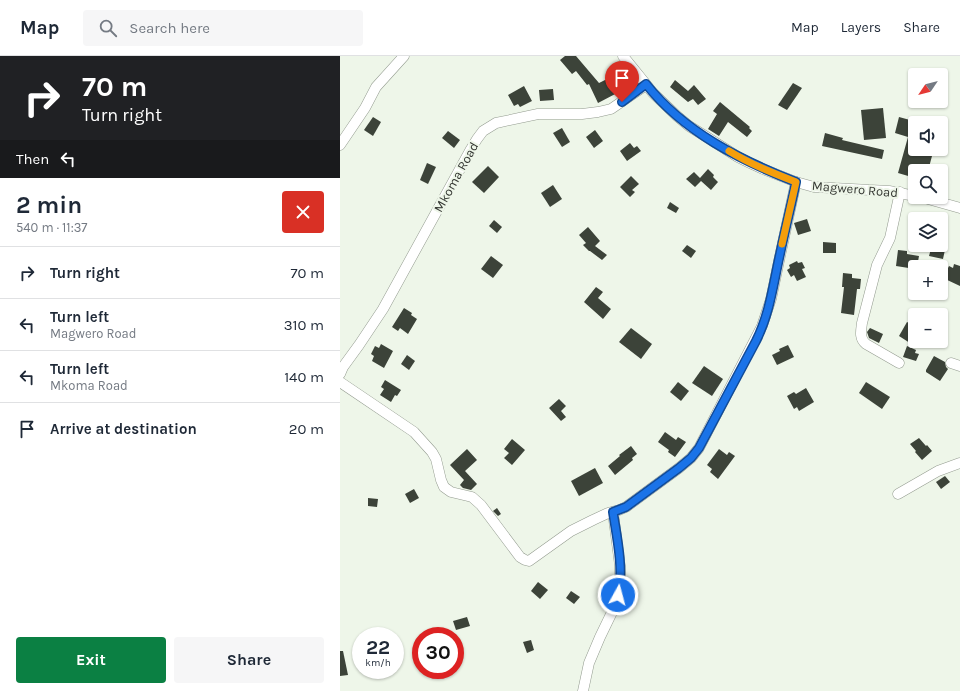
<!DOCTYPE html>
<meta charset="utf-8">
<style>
body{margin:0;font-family:Karla,sans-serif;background:#f6f6f7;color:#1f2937;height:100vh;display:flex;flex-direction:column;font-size:15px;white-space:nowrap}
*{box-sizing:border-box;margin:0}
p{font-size:13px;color:#747a83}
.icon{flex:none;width:22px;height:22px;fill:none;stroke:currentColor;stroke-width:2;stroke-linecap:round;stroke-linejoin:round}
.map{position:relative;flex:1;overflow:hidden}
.details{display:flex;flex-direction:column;background:#fff;width:340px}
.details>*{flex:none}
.banner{background:#202124;color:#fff;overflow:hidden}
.needle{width:26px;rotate:235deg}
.buttons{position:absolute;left:568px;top:12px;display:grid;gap:8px}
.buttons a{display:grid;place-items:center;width:40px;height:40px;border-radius:4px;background:#fff;box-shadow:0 1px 3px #0004;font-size:20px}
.speed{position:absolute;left:12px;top:571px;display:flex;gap:8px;font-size:20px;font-weight:700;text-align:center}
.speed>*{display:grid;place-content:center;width:52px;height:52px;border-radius:50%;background:#fff;box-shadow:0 1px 3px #0004;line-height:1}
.speed small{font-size:10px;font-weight:400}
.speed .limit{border:6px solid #d22;background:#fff;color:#111}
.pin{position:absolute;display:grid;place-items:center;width:34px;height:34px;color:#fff;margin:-41px -17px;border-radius:50% 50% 50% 0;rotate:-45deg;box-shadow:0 0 4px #0007}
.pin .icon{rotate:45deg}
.me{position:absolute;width:44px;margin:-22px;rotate:7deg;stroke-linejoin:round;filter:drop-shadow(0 0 3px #0008)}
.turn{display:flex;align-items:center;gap:14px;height:84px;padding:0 16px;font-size:18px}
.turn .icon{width:52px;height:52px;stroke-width:2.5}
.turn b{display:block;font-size:28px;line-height:34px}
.then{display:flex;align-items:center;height:38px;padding:0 16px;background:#0003;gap:8px;font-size:15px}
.round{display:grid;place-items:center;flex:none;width:42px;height:42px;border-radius:4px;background:#f6f6f7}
.headline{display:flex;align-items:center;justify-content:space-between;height:68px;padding:0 16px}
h1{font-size:24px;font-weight:700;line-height:30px}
.primary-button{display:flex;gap:8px;margin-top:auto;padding:8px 16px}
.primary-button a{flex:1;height:46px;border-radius:4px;background:#0b8043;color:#fff;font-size:16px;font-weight:700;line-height:46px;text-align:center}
.primary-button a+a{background:#f6f6f7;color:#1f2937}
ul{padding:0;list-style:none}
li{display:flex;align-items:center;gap:12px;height:52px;padding:0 16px;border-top:1px solid #e0e1e3}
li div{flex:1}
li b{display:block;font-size:15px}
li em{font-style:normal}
header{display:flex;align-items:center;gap:24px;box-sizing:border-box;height:56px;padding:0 20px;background:#fff;border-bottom:1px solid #e0e1e3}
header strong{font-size:19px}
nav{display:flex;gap:22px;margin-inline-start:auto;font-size:14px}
.search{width:280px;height:36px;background:#f6f6f7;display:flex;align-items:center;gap:10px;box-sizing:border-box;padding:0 14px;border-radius:4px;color:#747a83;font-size:15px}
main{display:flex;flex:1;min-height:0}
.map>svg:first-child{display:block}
</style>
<header>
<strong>Map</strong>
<div class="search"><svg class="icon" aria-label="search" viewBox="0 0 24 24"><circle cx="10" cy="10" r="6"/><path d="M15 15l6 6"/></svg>Search here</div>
<nav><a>Map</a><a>Layers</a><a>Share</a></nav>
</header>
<main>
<section class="details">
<div class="banner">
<div class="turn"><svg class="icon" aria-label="right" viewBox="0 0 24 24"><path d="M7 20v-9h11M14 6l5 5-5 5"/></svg><div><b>70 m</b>Turn right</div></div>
<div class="then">Then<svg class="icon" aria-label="left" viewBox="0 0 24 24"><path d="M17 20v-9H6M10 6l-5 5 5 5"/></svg></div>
</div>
<div class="headline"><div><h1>2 min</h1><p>540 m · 11:37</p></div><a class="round" style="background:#d93025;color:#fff"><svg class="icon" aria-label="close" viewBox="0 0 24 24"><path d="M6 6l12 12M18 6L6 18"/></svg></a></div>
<ul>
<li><svg class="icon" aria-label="right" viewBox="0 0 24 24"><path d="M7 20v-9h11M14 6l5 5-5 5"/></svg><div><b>Turn right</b></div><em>70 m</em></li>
<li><svg class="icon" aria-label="left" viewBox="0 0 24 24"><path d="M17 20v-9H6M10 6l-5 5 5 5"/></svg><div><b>Turn left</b><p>Magwero Road</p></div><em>310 m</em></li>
<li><svg class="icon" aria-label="left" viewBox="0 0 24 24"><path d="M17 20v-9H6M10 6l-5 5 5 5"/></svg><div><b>Turn left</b><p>Mkoma Road</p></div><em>140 m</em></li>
<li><svg class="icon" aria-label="arrive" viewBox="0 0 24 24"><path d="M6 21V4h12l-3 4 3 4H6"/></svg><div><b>Arrive at destination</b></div><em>20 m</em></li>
</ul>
<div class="primary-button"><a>Exit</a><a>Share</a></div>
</section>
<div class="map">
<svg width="620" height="635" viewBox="0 0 620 635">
<rect width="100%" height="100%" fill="#eef6e9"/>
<g fill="#3c4339">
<polygon points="225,0 236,0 259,27 271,21 279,36 258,47 249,28 247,29 236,15 232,18 220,4"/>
<polygon points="335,24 348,35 354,29 366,43 358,49 353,43 348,46 330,31"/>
<polygon points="453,27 462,32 447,54 438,49"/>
<polygon points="184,30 192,45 180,51 178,48 174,50 168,39"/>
<polygon points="213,33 214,44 200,45 199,34"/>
<polygon points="380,46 410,71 409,72 412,75 407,81 388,66 379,80 368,73 377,58 373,55"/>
<polygon points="543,52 546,82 524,84 521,54"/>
<polygon points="33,61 41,66 33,80 24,74"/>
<polygon points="559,61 570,64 568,69 571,70 573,63 575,63 575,93 580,94 579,96 592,100 588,115 575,115 575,122 558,117 568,81 555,77"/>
<polygon points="222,72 230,86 222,91 213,77"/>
<polygon points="255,74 263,85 254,92 246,81"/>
<polygon points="108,75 120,84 114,92 102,82"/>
<polygon points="485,77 503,82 502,84 544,94 542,103 482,90"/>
<polygon points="290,87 294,92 297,90 301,95 287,105 280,95"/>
<polygon points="87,107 96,111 88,128 80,124"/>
<polygon points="148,110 159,121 144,137 132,126"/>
<polygon points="368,113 374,119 373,121 378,126 371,134 361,125 355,131 346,123 354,116 360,122"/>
<polygon points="291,120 299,128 292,134 295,136 290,141 280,131"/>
<polygon points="213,129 222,143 210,151 201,137"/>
<polygon points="330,146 339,152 336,157 327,152"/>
<polygon points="467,163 471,175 458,179 454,167"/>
<polygon points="154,164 162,171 157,177 149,170"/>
<polygon points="248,171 260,185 255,190 267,199 262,204 250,195 249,195 243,189 246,187 239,179"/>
<polygon points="483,186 496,187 496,197 483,197"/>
<polygon points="347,189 356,195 351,202 342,195"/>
<polygon points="592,189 606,189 603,203 589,200"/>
<polygon points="558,194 567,195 567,198 579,200 577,211 575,211 575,213 556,210"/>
<polygon points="151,200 163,209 153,222 141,213"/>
<polygon points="457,205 458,207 462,206 465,212 462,213 466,221 457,225 454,219 451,221 447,214 450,212 449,209"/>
<polygon points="614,208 620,210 620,230 603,222 609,210 613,212"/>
<polygon points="503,217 512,218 512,222 521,223 520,233 517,233 514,259 501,257 504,231 502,231"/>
<polygon points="256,231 263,236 258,242 271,253 263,263 244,246"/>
<polygon points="64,252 72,257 71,259 77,263 68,278 60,272 58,275 52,271"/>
<polygon points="567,266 575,270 575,284 573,289 559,280"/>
<polygon points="291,272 312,288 301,303 279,286"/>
<polygon points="530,272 543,278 539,287 529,282 527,276"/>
<polygon points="41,288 53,295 44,312 32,305 34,300 31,298 35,290 39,292"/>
<polygon points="448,289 454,301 437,309 432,299 440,295 439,293"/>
<polygon points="567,290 576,294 575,297 579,298 576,305 563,301"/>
<polygon points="67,299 75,305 69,314 61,308"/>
<polygon points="594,300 605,306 606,311 608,313 600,325 586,316 586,314"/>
<polygon points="364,310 383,323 372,340 352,327"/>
<polygon points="45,324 61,334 57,340 55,339 51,346 40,339 44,333 41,331"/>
<polygon points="338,326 349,335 341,345 330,336"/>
<polygon points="526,326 550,341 542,353 519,337"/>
<polygon points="466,332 474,346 459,355 457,351 454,353 447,340 454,336 456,338"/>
<polygon points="219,343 226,350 221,355 226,361 221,365 209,352"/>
<polygon points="325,376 336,384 338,381 346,386 335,401 328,396 329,394 318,386"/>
<polygon points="579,382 586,390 587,389 592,395 582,404 575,396 576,395 570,388"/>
<polygon points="172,383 185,394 172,409 164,402 169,397 164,393"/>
<polygon points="291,390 297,398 292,402 293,404 275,419 268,410 280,400 279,399"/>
<polygon points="127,393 137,404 125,415 137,428 131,434 123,432 120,429 124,424 110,409"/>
<polygon points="379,393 387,399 389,396 395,400 378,423 370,416 372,413 367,409"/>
<polygon points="255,412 263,427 239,440 231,425"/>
<polygon points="605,420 610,426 601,433 596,426"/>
<polygon points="74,433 79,442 70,447 65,438"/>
<polygon points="28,442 38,443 37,451 28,450"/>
<polygon points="157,452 161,458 158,460 153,455"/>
<polygon points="198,526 208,534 200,543 191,535"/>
<polygon points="231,535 240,541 234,548 226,542"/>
<polygon points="127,561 130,570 116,574 113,565"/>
<polygon points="191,584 194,594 187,597 183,586"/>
<polygon points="0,595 3,595 8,619 0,620"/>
</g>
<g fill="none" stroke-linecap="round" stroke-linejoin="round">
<defs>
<g id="minor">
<polyline points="283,0 313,37 337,60 349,70 365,80 398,101 410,107 423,113 456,126 474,131 549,135 575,140"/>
<polyline points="0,89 25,52 36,31 64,0"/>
<polyline points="581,141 620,152"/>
<path d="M559,307l-33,-19c-7,-6 -5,-13 -4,-21l15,-58 13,-27 10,-46"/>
<polyline points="611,307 620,310"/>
<polyline points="0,318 3,311 19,289 43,253 131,93 137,83 143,75 156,67 198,58 242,58 258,56 271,53 306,29"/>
<polyline points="0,326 74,376 92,396 96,403 101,424 104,431 111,436 132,441 141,449 180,501 185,504 189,505 231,475 253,464 268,457 279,454 286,451 339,412 351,402 359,392 422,270 431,243 440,200 456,126"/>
<polyline points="558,438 598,415 620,407"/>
<polyline points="243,635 249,607 260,581 276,548 280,530 280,510 273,456"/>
</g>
</defs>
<use href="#minor" stroke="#939b8f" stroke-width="11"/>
<use href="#minor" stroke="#fff" stroke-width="10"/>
</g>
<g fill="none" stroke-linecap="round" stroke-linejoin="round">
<defs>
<path id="route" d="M278,539c6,-26 -1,-57 -5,-83l13,-5 53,-39 12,-10 8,-10 57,-107c14,-28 17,-56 24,-87 5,-24 11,-48 16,-72 -56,-22 -112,-50 -150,-98l-24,18"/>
</defs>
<use href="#route" stroke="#114b97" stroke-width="10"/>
<use href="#route" stroke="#1a73e8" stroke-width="7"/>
<path stroke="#f59e0b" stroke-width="7" d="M389,95c21,13 44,22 67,31l-14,62"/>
</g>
<g text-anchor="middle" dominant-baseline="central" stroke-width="4" stroke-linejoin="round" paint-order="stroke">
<g font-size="13" fill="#343732" stroke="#eef6e9">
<text transform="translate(116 121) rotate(-61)">Mkoma Road</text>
<text transform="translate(515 133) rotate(5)">Magwero Road</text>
</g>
</g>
</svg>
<div class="buttons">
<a><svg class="needle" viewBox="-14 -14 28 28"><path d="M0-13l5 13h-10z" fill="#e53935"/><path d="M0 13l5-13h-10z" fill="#747a83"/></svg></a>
<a><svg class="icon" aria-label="sound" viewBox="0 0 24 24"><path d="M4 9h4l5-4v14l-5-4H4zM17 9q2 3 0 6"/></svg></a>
<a><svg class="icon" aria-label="search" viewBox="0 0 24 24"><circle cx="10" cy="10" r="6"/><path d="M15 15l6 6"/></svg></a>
<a><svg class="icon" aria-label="layers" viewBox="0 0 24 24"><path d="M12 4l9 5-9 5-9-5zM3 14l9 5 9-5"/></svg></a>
<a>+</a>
<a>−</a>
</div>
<div class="speed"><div>22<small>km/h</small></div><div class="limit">30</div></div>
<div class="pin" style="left:282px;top:46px;background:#d93025"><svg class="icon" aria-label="arrive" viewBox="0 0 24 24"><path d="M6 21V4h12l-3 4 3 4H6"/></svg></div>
<svg class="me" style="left:278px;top:539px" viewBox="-20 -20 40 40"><circle r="17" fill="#1a73e8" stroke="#fff" stroke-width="3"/><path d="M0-11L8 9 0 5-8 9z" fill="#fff"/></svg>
</div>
</main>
